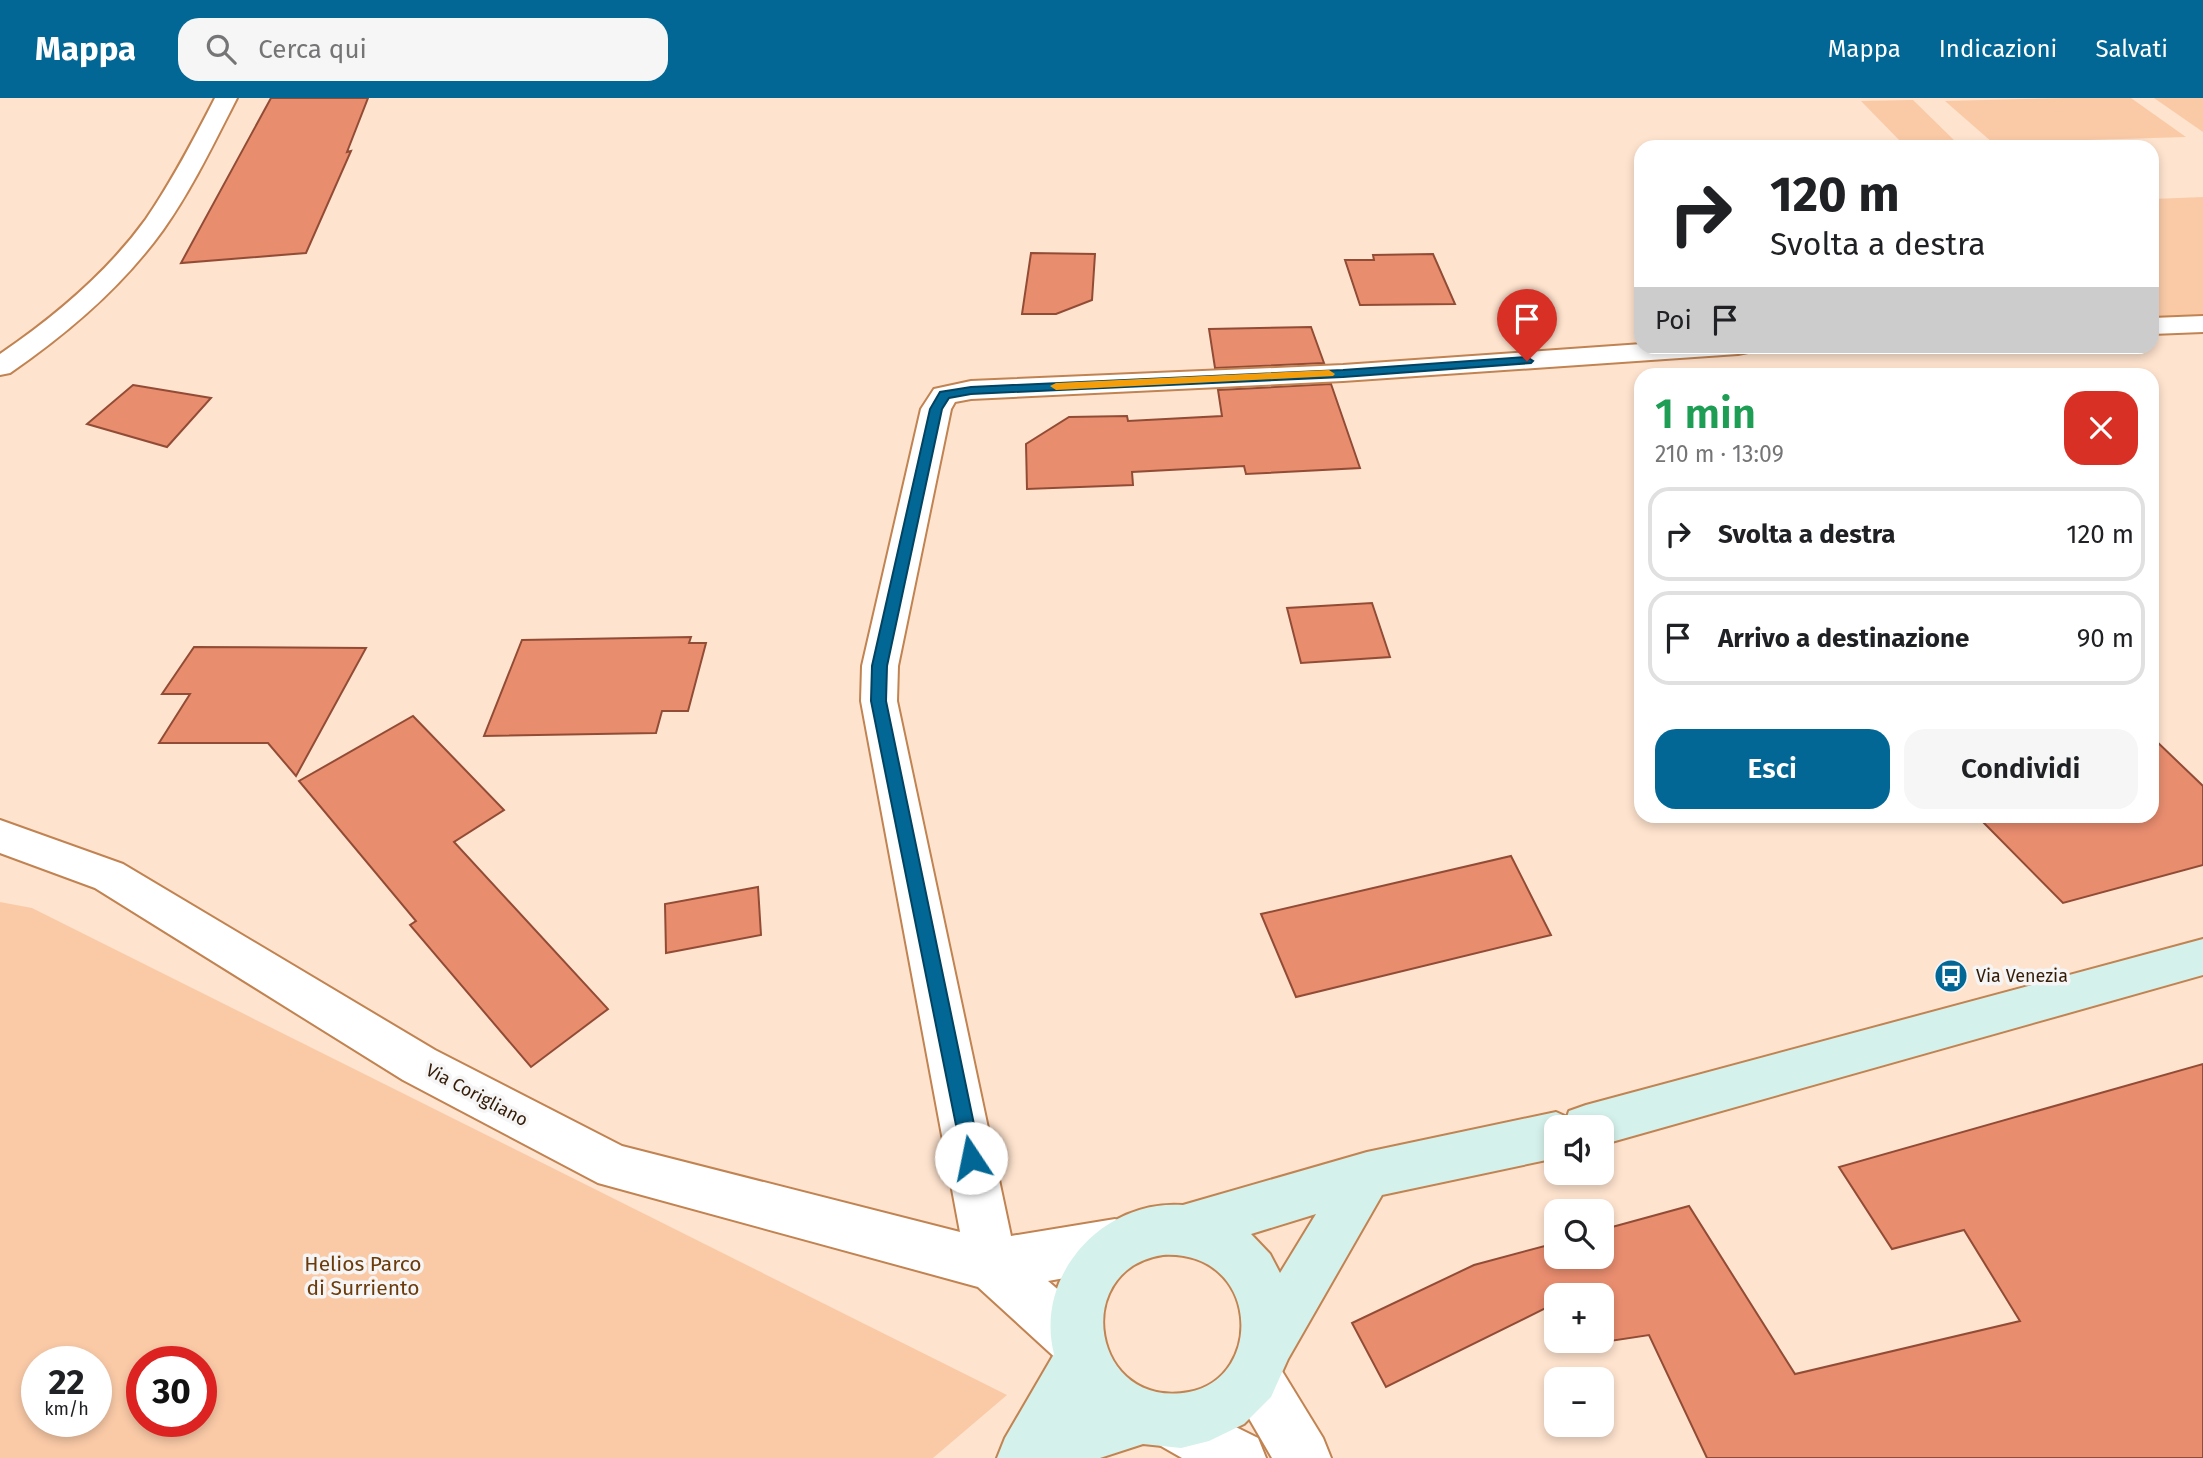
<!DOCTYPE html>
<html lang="it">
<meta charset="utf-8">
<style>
body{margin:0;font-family:"Fira Sans",sans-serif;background:#f6f6f6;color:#202124;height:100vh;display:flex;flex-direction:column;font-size:26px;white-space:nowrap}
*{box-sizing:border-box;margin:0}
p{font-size:23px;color:#757577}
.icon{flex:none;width:38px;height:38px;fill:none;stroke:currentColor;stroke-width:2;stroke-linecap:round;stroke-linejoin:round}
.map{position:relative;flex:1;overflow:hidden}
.drawer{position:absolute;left:1634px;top:270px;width:525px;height:455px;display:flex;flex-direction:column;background:#fff;border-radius:21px;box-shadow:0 4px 10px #0003}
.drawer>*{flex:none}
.banner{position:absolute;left:1634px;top:42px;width:525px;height:214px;border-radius:21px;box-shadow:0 4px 10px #0003;background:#fff;color:#202124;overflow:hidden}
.buttons{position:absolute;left:1544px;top:1017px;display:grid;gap:14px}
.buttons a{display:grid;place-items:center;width:70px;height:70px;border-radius:14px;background:#fff;box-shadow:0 4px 10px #0003;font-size:35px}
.speed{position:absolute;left:21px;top:1248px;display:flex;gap:14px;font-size:35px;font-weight:700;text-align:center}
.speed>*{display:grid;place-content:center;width:91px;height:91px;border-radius:50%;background:#fff;box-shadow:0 4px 10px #0003;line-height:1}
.speed small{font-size:18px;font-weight:400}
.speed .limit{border:10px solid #d22;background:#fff;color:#111}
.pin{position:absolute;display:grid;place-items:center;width:60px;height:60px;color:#fff;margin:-72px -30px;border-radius:50% 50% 50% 0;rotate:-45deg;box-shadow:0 0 7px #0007}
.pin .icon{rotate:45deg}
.me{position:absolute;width:77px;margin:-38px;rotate:349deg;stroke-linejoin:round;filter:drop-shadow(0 0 5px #0008)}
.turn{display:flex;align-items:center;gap:24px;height:147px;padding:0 21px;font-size:32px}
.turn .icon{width:91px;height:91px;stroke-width:2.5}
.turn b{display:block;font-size:49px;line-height:60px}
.then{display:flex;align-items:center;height:66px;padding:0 21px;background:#0003;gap:14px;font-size:26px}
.round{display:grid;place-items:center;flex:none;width:74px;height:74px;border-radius:21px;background:#f6f6f6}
.summary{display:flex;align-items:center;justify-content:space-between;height:119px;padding:0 21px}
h1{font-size:42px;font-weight:600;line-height:52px;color:#1e9e55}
.primary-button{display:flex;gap:14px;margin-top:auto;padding:14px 21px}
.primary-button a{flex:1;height:80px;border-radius:21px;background:#036795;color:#fff;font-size:28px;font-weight:600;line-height:80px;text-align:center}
.primary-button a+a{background:#f6f6f6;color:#202124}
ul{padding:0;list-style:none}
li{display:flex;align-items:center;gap:21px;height:94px;margin:0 14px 10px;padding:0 7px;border:4px solid #e0e0e0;border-radius:21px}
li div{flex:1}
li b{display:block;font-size:26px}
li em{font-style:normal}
header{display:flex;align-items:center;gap:42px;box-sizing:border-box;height:98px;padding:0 35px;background:#036795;color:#fff}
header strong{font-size:33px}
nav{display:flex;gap:38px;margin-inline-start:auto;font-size:24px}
.search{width:490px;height:63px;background:#f6f6f6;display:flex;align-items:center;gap:18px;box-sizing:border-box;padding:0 24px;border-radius:21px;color:#757577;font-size:26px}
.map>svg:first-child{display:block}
</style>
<header>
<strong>Mappa</strong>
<div class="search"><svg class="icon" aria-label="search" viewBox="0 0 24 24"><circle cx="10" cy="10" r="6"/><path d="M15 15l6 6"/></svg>Cerca qui</div>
<nav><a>Mappa</a><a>Indicazioni</a><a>Salvati</a></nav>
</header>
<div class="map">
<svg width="2203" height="1360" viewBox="0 0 2203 1360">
<rect width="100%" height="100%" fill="#fee3ce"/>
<g fill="#facaa7" fill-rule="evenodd">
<polygon points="2065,0 2131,0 2186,39 1993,45 1945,3"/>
<polygon points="2154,0 2203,0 2203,34"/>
<polygon points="1913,2 1956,44 1902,45 1861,3"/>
<polygon points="2203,99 2203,222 2153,223 2152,101"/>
<path d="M0,804l32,6 975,487 -74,63h-933zM37,1264h59v59h-59zM142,1264h59v59h-59z"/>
</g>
<g fill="#e98d6f" stroke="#924c35" stroke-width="2">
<polygon points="271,0 368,0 347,54 351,53 306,155 181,165"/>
<polygon points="1031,155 1095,156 1092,202 1056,216 1022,216"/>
<polygon points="1433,156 1455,206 1360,207 1345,162 1374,162 1373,157"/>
<polygon points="1311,229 1324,265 1215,270 1209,231"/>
<polygon points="1331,286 1360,370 1246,376 1244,368 1132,374 1133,387 1027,391 1026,346 1069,319 1127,318 1128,323 1222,318 1218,292"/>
<polygon points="133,287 211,300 167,349 87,326"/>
<polygon points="1372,505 1390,559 1301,565 1287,510"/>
<polygon points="691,539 689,545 706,545 688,613 662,613 656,635 484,638 522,542"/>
<polygon points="194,549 366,550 296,678 268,645 159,645 190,596 162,596"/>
<polygon points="413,618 504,712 454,744 608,911 531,969 410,827 416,823 299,683"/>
<polygon points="2152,639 2203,688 2203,767 2063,805 1977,718 2152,718"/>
<polygon points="1511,758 1551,837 1296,899 1261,816"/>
<polygon points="758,789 761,837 666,855 665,806"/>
<polygon points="2203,966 2203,1360 1707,1360 1649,1237 1584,1247 1582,1242 1601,1242 1601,1197 1556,1197 1556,1205 1386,1289 1352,1225 1474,1167 1556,1145 1556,1158 1601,1158 1601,1132 1689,1108 1795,1276 2020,1223 1964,1132 1892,1151 1839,1069"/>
</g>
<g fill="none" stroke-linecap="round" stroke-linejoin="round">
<defs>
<g id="minor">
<path d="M215,0h22c-23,45 -45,91 -74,132 -41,57 -95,103 -153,143l-10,2v-21c54,-37 107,-81 146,-135 26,-38 48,-80 69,-121z"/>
<polygon points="2203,218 2203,234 2152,236 2152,220"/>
<polygon points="1642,246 1642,248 1751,248 1748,254 1738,256 1343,283 971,301 955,304 951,311 898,568 897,603 1011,1138 1115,1121 1133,1128 1140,1146 1133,1164 1115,1171 1048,1183 1098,1226 1105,1245 1098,1264 1079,1271 1060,1264 978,1189 598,1085 403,982 95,790 0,755 0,722 123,766 435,952 622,1048 960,1134 861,603 862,568 921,311 934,291 971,283 1343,267"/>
</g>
<g id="tertiary">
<polygon points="1255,1252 1274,1260 1323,1340 1331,1360 1272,1360 1236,1298 1228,1279 1236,1260"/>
<polygon points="1173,1298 1258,1340 1266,1360 1182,1360 1154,1344 1146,1325 1154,1306"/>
</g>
<path id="secondary" d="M2203,841v36l-602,170v-18h-45v31l-174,37 -94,164 -17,38 -27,27 -35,17 -28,7 -38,-4 -43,14h-103l8,-20 49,-84c-20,-79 49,-155 129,-149l184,-53 189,-40 11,5 2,-6 17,-6zM1316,1116l-36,59 -10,-19 -19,-20zM1163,1157c97,-5 102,123 26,137 -97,18 -120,-123 -26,-137z"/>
</defs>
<use href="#minor" stroke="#c18351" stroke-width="4"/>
<use href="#tertiary" stroke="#c18351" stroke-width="4"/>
<use href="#secondary" stroke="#c18351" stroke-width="4"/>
<use href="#minor" fill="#fff" fill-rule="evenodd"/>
<use href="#tertiary" fill="#fff" fill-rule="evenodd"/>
<use href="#secondary" fill="#d5f1eb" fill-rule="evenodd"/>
</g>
<polygon fill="#036795" stroke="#024361" stroke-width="2" points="1527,259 1533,263 1531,265 1343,279 971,296 949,300 942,311 887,568 886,603 981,1060 978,1067 971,1070 964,1067 871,603 872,568 930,311 940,294 971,289 1343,272"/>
<polygon fill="#f59e0b" points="1329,272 1335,276 1333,278 1056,292 1050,288 1056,285"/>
<defs>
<symbol id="bus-disc" viewBox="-11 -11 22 22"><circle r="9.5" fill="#036795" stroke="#f5f5f5"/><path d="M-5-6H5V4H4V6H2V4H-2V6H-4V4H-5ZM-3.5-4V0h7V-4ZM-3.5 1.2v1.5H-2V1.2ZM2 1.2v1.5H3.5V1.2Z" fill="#fff"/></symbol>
</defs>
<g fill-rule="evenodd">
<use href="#bus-disc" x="1932" y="859" width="38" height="38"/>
</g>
<g text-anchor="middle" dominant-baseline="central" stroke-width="7" stroke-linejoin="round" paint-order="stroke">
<g font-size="18" fill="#341b06" stroke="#f5f5f5" text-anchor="start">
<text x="1976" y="878">Via Venezia</text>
</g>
<g font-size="18" fill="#341b06" stroke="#f5f5f5">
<text transform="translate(477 997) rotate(28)">Via Corigliano</text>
</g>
<g font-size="21" fill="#6c3b0b" stroke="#f5f5f5">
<text x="363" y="1166">Helios Parco<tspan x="363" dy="24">di Surriento</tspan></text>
</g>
</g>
</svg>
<div class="buttons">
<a><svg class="icon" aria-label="sound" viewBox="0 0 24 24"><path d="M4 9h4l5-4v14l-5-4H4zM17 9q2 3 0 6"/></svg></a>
<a><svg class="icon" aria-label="search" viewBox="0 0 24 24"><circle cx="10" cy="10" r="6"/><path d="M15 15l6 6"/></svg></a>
<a>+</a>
<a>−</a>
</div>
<div class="speed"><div>22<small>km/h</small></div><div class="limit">30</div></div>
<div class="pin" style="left:1527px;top:263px;background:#d93025"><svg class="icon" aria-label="arrive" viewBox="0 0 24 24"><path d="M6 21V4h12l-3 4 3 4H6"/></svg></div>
<svg class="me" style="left:971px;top:1060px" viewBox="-20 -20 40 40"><circle r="19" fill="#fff"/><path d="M0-13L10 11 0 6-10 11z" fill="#036795"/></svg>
<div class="banner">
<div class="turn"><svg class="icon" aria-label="right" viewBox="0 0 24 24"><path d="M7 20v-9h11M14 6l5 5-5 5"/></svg><div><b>120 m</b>Svolta a destra</div></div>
<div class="then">Poi<svg class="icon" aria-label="arrive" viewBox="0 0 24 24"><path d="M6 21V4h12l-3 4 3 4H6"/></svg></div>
</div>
<section class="drawer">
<div class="summary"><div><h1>1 min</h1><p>210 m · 13:09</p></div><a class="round" style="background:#d93025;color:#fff"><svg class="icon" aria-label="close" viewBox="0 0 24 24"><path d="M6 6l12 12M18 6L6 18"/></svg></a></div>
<ul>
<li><svg class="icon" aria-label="right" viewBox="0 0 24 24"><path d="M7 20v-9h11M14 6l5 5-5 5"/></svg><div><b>Svolta a destra</b></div><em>120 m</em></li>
<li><svg class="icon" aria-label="arrive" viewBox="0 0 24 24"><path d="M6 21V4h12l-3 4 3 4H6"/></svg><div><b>Arrivo a destinazione</b></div><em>90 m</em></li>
</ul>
<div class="primary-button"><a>Esci</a><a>Condividi</a></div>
</section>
</div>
